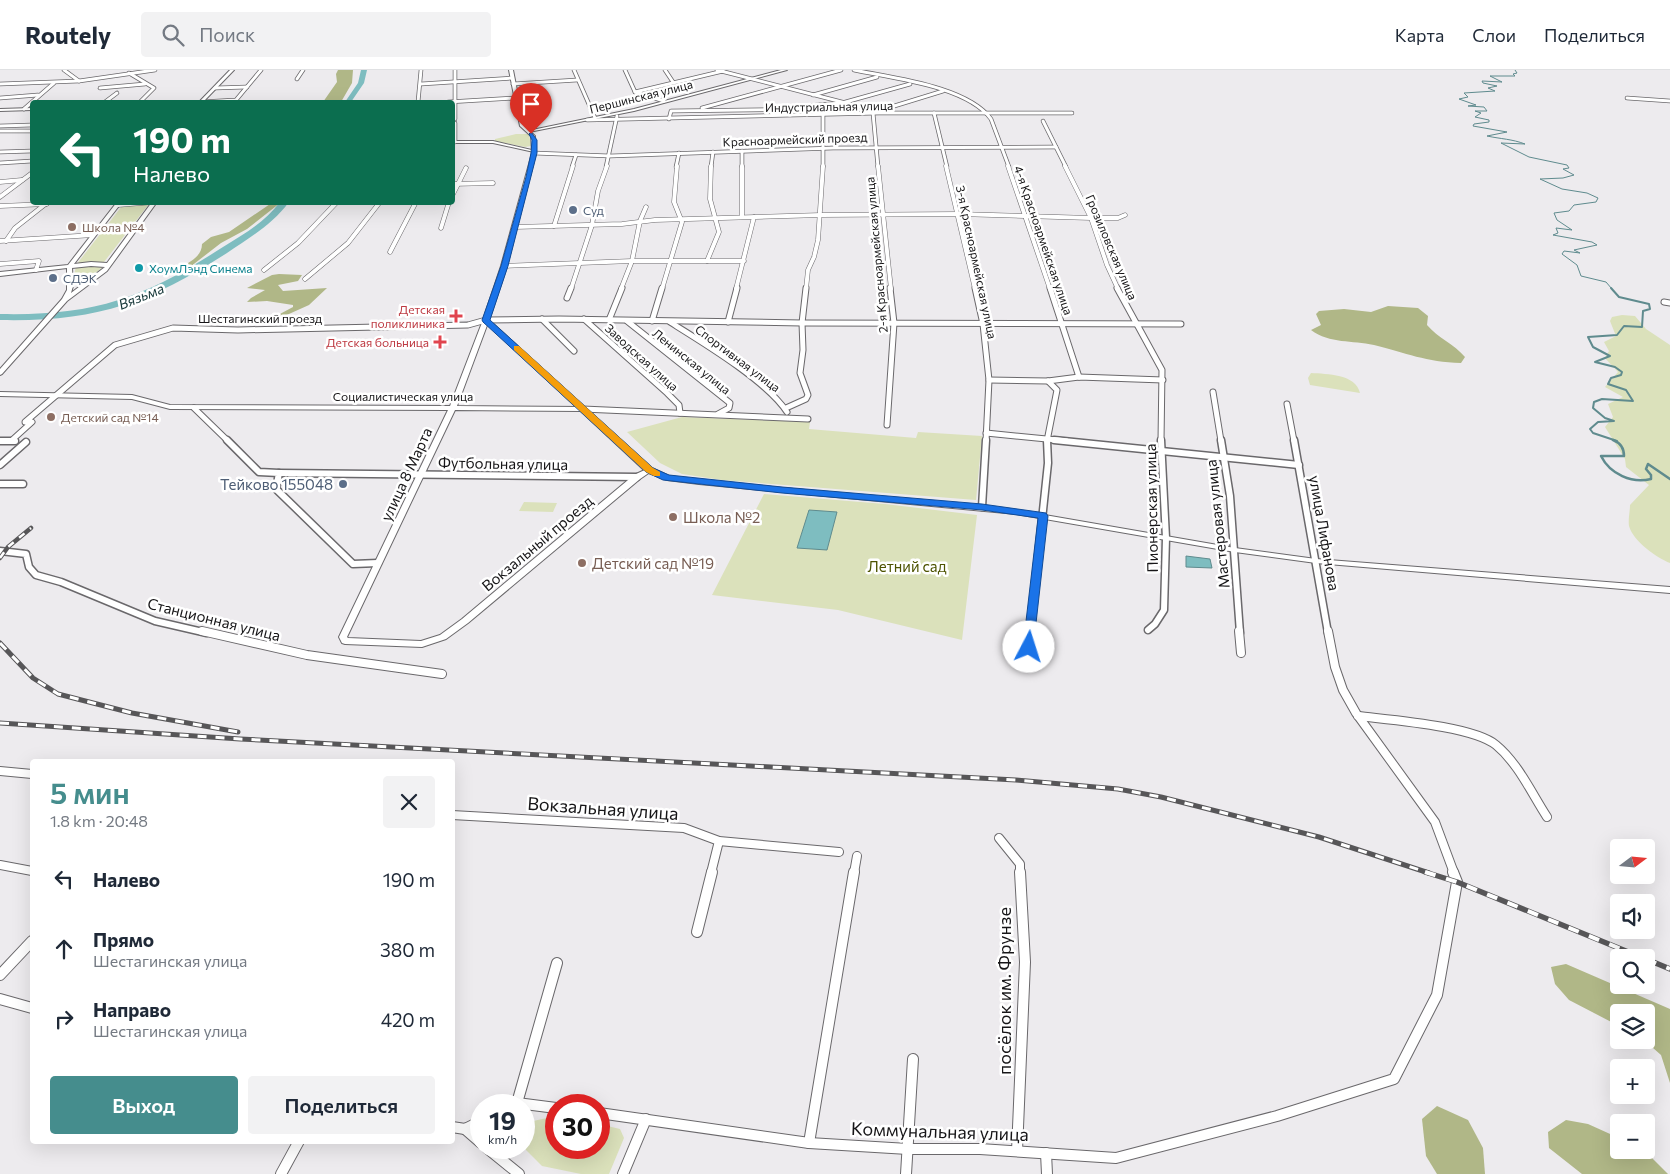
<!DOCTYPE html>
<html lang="ru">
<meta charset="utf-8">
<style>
body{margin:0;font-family:Commissioner,sans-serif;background:#f2f2f3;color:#1f2937;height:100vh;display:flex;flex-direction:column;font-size:19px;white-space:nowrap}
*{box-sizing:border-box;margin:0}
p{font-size:16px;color:#747a83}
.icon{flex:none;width:28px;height:28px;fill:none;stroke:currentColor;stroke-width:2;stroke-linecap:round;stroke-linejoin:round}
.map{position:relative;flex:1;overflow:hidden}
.sheet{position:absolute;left:30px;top:689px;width:425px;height:385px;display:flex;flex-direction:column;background:#fff;border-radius:5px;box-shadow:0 5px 20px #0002}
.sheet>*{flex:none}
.top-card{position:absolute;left:30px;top:30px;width:425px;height:105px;border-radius:5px;box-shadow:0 5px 20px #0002;background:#0b6e4f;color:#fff;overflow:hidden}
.needle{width:32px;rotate:74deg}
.controls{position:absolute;left:1610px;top:769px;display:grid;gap:10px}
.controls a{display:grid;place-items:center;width:45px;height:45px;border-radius:5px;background:#fff;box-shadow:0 5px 20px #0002;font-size:25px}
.speed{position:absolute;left:470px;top:1024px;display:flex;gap:10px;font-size:25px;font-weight:700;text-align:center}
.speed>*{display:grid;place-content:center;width:65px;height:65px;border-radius:50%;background:#fff;box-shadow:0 5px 20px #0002;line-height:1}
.speed small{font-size:12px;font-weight:400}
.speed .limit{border:8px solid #d22;background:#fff;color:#111}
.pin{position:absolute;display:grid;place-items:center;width:42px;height:42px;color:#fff;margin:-51px -21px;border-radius:50% 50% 50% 0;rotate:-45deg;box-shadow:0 0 5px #0007}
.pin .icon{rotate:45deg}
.me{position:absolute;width:55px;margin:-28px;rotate:5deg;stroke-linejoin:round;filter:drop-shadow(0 0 4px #0008)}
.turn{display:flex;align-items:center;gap:18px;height:105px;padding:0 20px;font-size:22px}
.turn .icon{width:65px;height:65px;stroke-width:2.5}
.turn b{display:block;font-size:35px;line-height:42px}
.round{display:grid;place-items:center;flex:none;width:52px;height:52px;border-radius:5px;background:#f2f2f3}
.head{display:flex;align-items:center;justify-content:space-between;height:85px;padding:0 20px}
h1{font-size:30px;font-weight:600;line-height:38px;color:#458d8d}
.primary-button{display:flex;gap:10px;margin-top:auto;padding:10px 20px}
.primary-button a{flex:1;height:58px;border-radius:5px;background:#458d8d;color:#fff;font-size:20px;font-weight:600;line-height:58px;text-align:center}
.primary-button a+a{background:#f2f2f3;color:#1f2937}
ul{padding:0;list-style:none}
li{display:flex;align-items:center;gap:15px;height:70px;padding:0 20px}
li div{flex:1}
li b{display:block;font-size:19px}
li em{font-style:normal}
header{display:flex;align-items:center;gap:30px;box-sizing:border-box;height:70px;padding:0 25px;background:#fff;border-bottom:1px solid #e0e1e3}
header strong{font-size:24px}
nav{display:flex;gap:28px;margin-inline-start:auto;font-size:18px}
.search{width:350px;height:45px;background:#f2f2f3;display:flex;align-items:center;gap:12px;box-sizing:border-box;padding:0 18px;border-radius:5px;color:#747a83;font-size:19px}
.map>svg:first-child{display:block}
</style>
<header>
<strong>Routely</strong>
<div class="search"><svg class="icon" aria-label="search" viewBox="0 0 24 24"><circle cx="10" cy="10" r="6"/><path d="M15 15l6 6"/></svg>Поиск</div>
<nav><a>Карта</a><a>Слои</a><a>Поделиться</a></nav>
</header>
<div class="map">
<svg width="1670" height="1104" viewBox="0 0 1670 1104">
<rect width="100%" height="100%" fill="#edebee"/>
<g fill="#dbe1bb">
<polygon points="516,64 529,64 531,76 525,77 495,71 495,69"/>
<polygon points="149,134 104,192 76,195 122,136"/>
<polygon points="80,196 104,196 86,211 77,213 73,208 76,197"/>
<path d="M1622,245l13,1 11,13 24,16v218c-13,-5 -37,-22 -41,-37 -1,-6 1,-15 1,-21l19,-20 -23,-18 -1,-8 -20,-32 8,-10 -5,-13 15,-7 -18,-10 13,-15 -13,-14 4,-7 -5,-9 12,-6 -6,-15 2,-4z"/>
<path d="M1311,303c16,1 45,1 49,20l-50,-8 -2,-7z"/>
<polygon points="682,347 810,352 809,359 916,368 918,362 982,366 976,430 722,410 682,404 660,393 627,362"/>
<polygon points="764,424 885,434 977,445 962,570 838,540 712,525"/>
<polygon points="524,432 557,433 553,442 519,441"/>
<polygon points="556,1046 556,1078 599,1078 599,1054 620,1059 624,1068 609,1104 581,1104 542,1096 524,1078 524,1053"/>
</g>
<g fill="#b0b787">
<polygon points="338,0 353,0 352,13 341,32 323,32 337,12 336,4"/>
<path d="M273,132l7,1 -33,26 -26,14 -31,24 -8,2v-2c9,-6 20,-11 20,-23l9,-7 18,-5z"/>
<polygon points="279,204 302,205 298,211 278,215 283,221 327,218 309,235 280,248 278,245 293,237 293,235 267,231 247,232 251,228 265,220 247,218 272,205"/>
<path d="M1388,236l30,2 10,8 -1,9c11,13 27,19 38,32l-4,6c-35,-1 -55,-10 -87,-18 -22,-5 -44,-1 -63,-15l10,-5 -5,-11 3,-3 25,-2 27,3z"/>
<polygon points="1566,894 1670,939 1670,1013 1661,985 1644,970 1646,970 1646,942 1619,942 1619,956 1569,930 1555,914 1551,897"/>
<polygon points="1437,1036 1468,1050 1483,1078 1485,1104 1437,1104 1426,1086 1422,1049"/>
<polygon points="1566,1050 1588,1054 1619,1068 1619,1080 1642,1080 1646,1082 1668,1104 1582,1104 1549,1078 1548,1062"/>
</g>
<g fill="#7ebdc0" stroke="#5f8b8e">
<polygon points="809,440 837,442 827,480 797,478"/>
<polygon points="1186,486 1210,489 1212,498 1186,497"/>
</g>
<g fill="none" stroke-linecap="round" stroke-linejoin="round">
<path stroke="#5f8b8e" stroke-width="1" d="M1515,0l2,3 -4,1 2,2h-25l12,6 -20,-1 1,2 14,3 -9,2 7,3 -31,2 4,4 -9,2 17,6 -8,1 16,1 3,4h-12l6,2 -6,4 14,3v2l-15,2 -1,2 34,6 -20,4c14,3 25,3 38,8l-24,-1 28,14 38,8 2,3 -6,1 11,6 -11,3 -23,1 22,10 25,4 11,5 -2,4 -22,3 -5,6 -15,2 3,7 15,10 -16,-2 2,5 -5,2 39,7 5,3 -23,5 6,3 -16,-2 -2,3 15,11 4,11 25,6 6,7"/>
<polyline stroke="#5f8b8e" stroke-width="2" points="1611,218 1619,227 1649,234 1650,239 1643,241 1642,257 1624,256 1617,265 1588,267 1593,277 1610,286 1595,292 1615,297 1622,302 1621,305 1611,308 1608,314 1626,320 1633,331 1602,329 1594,332 1593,338 1605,348 1614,351 1598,352 1590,359 1593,363 1617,371"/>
<path stroke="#5f8b8e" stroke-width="2.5" d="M1613,370c8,3 11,8 11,16h-23c9,18 31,28 50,23v-4l-5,-6 2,-5 22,15"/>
<g fill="#7ebdc0" fill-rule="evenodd">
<polygon points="361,0 367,0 364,13 351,32 345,32 358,13"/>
<path d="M280,132h9c-17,23 -40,36 -62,51 -79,51 -133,69 -227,67v-6c95,2 144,-16 223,-67 21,-13 42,-25 57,-45z"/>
</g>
<defs>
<g id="minor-far5">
<polyline points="64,0 79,11"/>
<polyline points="455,0 455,49"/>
<polyline points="574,0 595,48"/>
<polyline points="625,0 635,22 664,31"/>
<polyline points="665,0 673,12"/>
<polyline points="717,0 877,41"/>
<path d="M854,0c38,8 113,16 137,49l18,48"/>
<polyline points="129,3 154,18 140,32"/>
<polyline points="297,9 303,0"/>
<polyline points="0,14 79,11 155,0"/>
<polyline points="421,14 512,8"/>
<polyline points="513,14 577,10"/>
<polyline points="100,18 145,14"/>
<polyline points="215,18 247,17"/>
<polyline points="635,22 723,1"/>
<polyline points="813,25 877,7"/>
<polyline points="0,28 38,25"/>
<polyline points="1627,28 1670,31"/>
<polyline points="105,32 117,23"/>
<polyline points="201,32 236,30 261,0"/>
<polyline points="418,32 421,0"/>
<polyline points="448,32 515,28"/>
<polyline points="702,38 841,0"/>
<polyline points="24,39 54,13"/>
<polyline points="878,41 943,21"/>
<polyline points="873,43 878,97"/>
<polyline points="934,43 947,97"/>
<polyline points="823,45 823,97"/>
<polyline points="669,49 671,41 807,39 806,36 842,33 910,14"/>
<polyline points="587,50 879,43 1072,43"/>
<polyline points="1043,51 1066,97"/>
<polyline points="455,53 455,72"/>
<polyline points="0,56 32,55"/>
<polyline points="0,61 32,61"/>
<polyline points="742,81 742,97"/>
<polyline points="0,82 32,81"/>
<polyline points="534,83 610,86 833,78 1056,77"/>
<polyline points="0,93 32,91"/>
<polyline points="572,97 576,85"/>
<polyline points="606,97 617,46"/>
<polyline points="676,97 679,83"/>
<polyline points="711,97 713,82"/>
</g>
<g id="minor-far4">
<polyline points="742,96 742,147"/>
<polyline points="878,96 891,219"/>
<polyline points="946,96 975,219"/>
<polyline points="1008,96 1050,219"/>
<polyline points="1065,96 1091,148 1107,195 1118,219"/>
<polyline points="0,112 22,110"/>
<polyline points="452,114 493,113"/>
<polyline points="452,126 466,98"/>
<polyline points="0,127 32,103"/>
<polyline points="118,135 154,132"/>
<polyline points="0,136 47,134"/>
<polyline points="554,156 573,96"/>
<polyline points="515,157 622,154 655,150 821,145 958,144 1091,148 1118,148 1125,145"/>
<polyline points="441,158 449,132"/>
<polyline points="0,171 93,165"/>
<polyline points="6,171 15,158 48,132"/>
<polyline points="390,182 416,132"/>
<polyline points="707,191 719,162 710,129 711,96"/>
<polyline points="0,194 39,191 36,200"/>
<polyline points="504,196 632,191 744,191"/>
<polyline points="264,200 298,173 337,132"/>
<polyline points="305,209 348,173 380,132"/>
<polyline points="571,219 592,155 598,121 607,96"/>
<polyline points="621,219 632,191 640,151 646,137"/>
<polyline points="662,219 682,152 674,132 677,96"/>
<polyline points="736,219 754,147"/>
<polyline points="806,219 808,200 814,187 818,170 823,96"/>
</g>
<g id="minor-far3">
<polyline points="975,218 983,254 989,310 986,371"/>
<polyline points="1050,218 1079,307"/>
<polyline points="1117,218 1162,300 1161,371"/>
<polyline points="567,228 571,218"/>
<polyline points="1664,232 1670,233"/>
<polyline points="542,249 574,281"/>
<polyline points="584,249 667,323 679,335 680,343"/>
<polyline points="609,250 622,218"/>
<polyline points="627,251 730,333 729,338 718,344"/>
<polyline points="652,251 662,218"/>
<path d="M670,252c32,20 97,59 117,90"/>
<polyline points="728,252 737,218"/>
<polyline points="989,310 1048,311 1079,307 1163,310"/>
<polyline points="1213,322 1221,371"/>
<polyline points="1287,334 1294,371"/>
<polyline points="194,338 228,371"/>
<polyline points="786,338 806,329 808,325 800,303 803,280 802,253 806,218"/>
<polyline points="583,339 808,349"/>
<polyline points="887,355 894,253 890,218"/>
<polyline points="986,363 1067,371"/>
<polyline points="0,371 15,371"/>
<polyline points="11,371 32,352 25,352 115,275 173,258 238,260 468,255 486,250 559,249 802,253 1181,254"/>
<polyline points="1047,371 1057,320 1048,311"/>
</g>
<g id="minor-far2">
<polyline points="227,370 259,402 279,403 276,419 353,494 378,493"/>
<polyline points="1054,370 1299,395"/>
<polyline points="1221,370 1230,426 1240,563"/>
<polyline points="1294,370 1328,563"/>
<polyline points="0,371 15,371"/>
<polyline points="0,395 26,372"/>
<polyline points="279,403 637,407"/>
<polyline points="0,414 23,414"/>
<polyline points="982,437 986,370"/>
<polyline points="0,481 26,484 29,497 36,505 61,512 155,551 207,563"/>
<polyline points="1148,560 1155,554 1164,540 1166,468 1161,370"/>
<polyline points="1030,563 1048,393 1047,370"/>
</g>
<g id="minor-far1">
<polyline points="202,561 307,585 442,604"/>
<polyline points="1239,561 1241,583"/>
<polyline points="1328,561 1335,597 1343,620 1356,643 1435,752 1454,803"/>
<polyline points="1029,577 1031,561"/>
<path d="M1358,646c32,4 115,10 138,29 22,18 36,49 51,72"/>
<polyline points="0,701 32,704"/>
<polyline points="452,745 684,758 719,771 839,782"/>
<polyline points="999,768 1020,794 1020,803"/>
<polyline points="0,795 32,801"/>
<polyline points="711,803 719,771"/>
<polyline points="854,803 857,786"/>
</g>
<g id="minor">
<polyline points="697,862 712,802"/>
<polyline points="0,905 32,871"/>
<polyline points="0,929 32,938"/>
<polyline points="517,1033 557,893"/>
<polyline points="513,1035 517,1033 556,1038"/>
<polyline points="599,1043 809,1073 908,1079 980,1079 1116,1088 1277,1046 1394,1009 1437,925 1457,812 1453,802"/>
<polyline points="452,1057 465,1059 481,1051"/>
<polyline points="465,1059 481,1073"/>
<polyline points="809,1073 854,802"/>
<polyline points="487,1078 519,1104"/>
<polyline points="1017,1081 1025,892 1020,802"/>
<polyline points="1046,1083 1047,1104"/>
<polyline points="281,1104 299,1071"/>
<polyline points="623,1104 646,1049"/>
<polyline points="906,1104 913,989"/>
</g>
<g id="tertiary">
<polygon points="781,0 787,0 634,41 529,62 527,61 634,39"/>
<polygon points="452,71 493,71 536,81 534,82 493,73 452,73"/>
<path d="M117,132h5l-48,62 17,-2 16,1 45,-61h5l-50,69 -40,30 -65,73 -2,1v-6l62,-70 5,-9v-22l-67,8v-4l68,-7zM91,196l14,1 -34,26 2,-7 -1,-18z"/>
<polygon points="486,248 489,250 457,336 583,337 586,339 583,341 455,340 347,567 348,568 421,571 440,565 462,549 634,405 649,398 653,400 640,409 468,553 446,569 422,577 345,574 342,573 339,567 448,340 170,339 132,329 0,326 0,322 132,325 170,335 450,336 483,250"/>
</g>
<g id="secondary">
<polygon points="230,0 234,0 203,32 199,32"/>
<polygon points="509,0 513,0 524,56 535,66 536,83 507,196 489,250 652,398 669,406 699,410 1016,440 1235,478 1316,489 1670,517 1670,523 1316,493 1235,482 1016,444 699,414 667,410 646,402 483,250 501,196 532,83 531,66 520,56"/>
<polygon points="32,38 32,40 0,41 0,39"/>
</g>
</defs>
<use href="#minor-far5" stroke="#6a686b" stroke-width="4.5"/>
<use href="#minor-far4" stroke="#6a686b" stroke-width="5"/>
<use href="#minor-far3" stroke="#6a686b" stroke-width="7"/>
<use href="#minor-far2" stroke="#6a686b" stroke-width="9"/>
<use href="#minor-far1" stroke="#6a686b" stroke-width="10"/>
<use href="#minor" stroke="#6a686b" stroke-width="12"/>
<use href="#tertiary" stroke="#6a686b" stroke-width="2"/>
<use href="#secondary" stroke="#6a686b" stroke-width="2"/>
<use href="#minor-far5" stroke="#fff" stroke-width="3"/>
<use href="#minor-far4" stroke="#fff" stroke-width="4"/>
<use href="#minor-far3" stroke="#fff" stroke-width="5"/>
<use href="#minor-far2" stroke="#fff" stroke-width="6"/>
<use href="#minor-far1" stroke="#fff" stroke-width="8"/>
<use href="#minor" stroke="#fff" stroke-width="10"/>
<use href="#tertiary" fill="#fff" fill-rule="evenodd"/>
<use href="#secondary" fill="#fff" fill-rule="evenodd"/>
<defs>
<polyline id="rail-far2" points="0,488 8,477 31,458"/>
<g id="rail-far1">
<polyline points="0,573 33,608 58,624 132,643 238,662"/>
<polyline points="0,653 240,669 1016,710 1118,719 1161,727 1319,767 1429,803"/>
</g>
<g id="rail">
<polyline points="1425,802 1457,812 1643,888"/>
<polyline points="1646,889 1670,899"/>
</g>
</defs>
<use href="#rail-far2" stroke="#575658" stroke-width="4.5"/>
<use href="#rail-far1" stroke="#575658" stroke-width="5"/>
<use href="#rail" stroke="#575658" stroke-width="5.5"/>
<use href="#rail-far2" stroke="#fff" stroke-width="2.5" stroke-dasharray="7" stroke-linecap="butt"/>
<use href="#rail-far1" stroke="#fff" stroke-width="3" stroke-dasharray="9" stroke-linecap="butt"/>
<use href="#rail" stroke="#fff" stroke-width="4" stroke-dasharray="11" stroke-linecap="butt"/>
</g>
<polygon fill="#1a73e8" stroke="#114b97" points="531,62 537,70 537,83 508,196 490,250 653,398 669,405 782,417 982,434 1046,443 1048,446 1033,580 1025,580 1023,577 1038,448 982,440 782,423 663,410 646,402 483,252 482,250 501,196 526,107 531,83 532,70 529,64"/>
<polygon fill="#f59e0b" points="514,276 519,276 653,398 660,402 660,406 654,406 646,402 514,280"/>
<g fill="#5c6f8a" stroke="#fff" stroke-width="2">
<circle cx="573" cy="140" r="5"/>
<circle cx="53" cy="208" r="5"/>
<circle cx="343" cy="414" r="5"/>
</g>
<g fill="#8d6e63" stroke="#fff" stroke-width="2">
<circle cx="72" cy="157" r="5"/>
<circle cx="51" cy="347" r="5"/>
<circle cx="673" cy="447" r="5"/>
<circle cx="582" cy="493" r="5"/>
</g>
<circle fill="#0f9aa8" stroke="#fff" stroke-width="2" cx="139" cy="198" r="5"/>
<g fill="#e0444e" stroke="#fff" stroke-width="2">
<path d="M453.5 238.5h5v5h5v5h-5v5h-5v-5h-5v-5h5z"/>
<path d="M437.5 264.5h5v5h5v5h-5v5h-5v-5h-5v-5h5z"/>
</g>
<g text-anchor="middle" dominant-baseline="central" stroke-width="5" stroke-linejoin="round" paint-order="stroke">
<g font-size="12" fill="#171618" stroke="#fff">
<text transform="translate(641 26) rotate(-14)">Першинская улица</text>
<text transform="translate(829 36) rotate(-1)">Индустриальная улица</text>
<text transform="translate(795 69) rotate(-2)">Красноармейский проезд</text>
<text transform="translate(1044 170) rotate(71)">4-я Красноармейская улица</text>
<text transform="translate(1112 177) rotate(67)">Грозиловская улица</text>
<text transform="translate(876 185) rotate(-95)">2-я Красноармейская улица</text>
<text transform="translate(977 192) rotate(78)">3-я Красноармейская улица</text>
<text x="260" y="248">Шестагинский проезд</text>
<text transform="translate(642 287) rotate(42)">Заводская улица</text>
<text transform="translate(738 288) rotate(37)">Спортивная улица</text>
<text transform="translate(692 291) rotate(39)">Ленинская улица</text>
<text x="403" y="326">Социалистическая улица</text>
</g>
<g font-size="12" fill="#4e5e75" stroke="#fff" text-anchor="start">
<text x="583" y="140">Суд</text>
<text x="63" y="208">СДЭК</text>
</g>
<g font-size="12" fill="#785e54" stroke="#fff" text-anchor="start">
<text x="82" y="157">Школа №4</text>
<text x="61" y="347">Детский сад №14</text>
</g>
<g font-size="12" fill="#0d838f" stroke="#fff" text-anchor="start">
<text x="149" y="198">ХоумЛэнд Синема</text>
</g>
<g font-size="12" fill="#be3a42" stroke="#fff" text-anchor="end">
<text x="445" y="239">Детская<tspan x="445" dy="14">поликлиника</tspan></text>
<text x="429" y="272">Детская больница</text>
</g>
<g font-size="14" font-style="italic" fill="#133436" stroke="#fff">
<text transform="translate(141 226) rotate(-22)">Вязьма</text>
</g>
<g font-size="15" fill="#171618" stroke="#fff">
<text transform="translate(503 393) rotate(1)">Футбольная улица</text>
<text transform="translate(406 404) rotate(-65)">улица 8 Марта</text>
<text transform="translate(1151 438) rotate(-91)">Пионерская улица</text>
<text transform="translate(1217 454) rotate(-96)">Мастеровая улица</text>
<text transform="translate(1325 463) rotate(80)">улица Лифанова</text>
<text transform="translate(537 473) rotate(-40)">Вокзальный проезд</text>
<text transform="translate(214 549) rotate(14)">Станционная улица</text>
</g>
<g font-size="15" fill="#4e5e75" stroke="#fff" text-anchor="end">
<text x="333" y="414">Тейково 155048</text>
</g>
<g font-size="15" fill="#785e54" stroke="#fff" text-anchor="start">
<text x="683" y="447">Школа №2</text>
<text x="592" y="493">Детский сад №19</text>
</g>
<g font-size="15" fill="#4d5301" stroke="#fff">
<text x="907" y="496">Летний сад</text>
</g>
<g font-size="18" fill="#171618" stroke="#fff">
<text transform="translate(603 738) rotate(4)">Вокзальная улица</text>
<text transform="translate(1004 921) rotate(-90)">посёлок им. Фрунзе</text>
<text transform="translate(940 1061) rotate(2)">Коммунальная улица</text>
</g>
</g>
</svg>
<div class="controls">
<a><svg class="needle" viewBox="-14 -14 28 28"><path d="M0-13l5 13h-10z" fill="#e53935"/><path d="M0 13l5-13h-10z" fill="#747a83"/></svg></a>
<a><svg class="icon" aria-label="sound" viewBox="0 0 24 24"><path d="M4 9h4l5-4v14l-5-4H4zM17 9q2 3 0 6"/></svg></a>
<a><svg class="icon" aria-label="search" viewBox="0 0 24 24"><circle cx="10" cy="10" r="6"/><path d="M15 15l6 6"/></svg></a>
<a><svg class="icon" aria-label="layers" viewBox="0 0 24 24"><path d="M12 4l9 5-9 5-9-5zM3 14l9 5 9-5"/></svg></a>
<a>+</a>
<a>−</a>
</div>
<div class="speed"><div>19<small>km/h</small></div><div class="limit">30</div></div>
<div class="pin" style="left:531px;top:64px;background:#d93025"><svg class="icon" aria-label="arrive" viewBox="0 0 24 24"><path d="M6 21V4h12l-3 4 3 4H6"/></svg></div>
<svg class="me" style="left:1029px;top:577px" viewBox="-20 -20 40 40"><circle r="19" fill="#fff"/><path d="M0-13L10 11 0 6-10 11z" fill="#1a73e8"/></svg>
<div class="top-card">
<div class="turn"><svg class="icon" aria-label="left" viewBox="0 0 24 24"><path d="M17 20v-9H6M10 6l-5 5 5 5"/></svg><div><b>190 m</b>Налево</div></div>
</div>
<section class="sheet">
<div class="head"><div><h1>5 мин</h1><p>1.8 km · 20:48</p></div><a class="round"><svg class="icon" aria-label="close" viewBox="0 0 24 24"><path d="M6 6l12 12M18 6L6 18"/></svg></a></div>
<ul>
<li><svg class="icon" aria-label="left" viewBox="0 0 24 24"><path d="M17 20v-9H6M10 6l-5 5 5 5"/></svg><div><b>Налево</b></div><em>190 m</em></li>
<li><svg class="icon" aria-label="ahead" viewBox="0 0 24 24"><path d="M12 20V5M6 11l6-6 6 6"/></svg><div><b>Прямо</b><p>Шестагинская улица</p></div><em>380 m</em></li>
<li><svg class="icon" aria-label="right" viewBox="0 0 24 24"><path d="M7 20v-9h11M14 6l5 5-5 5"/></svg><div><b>Направо</b><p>Шестагинская улица</p></div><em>420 m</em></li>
</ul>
<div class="primary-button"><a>Выход</a><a>Поделиться</a></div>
</section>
</div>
